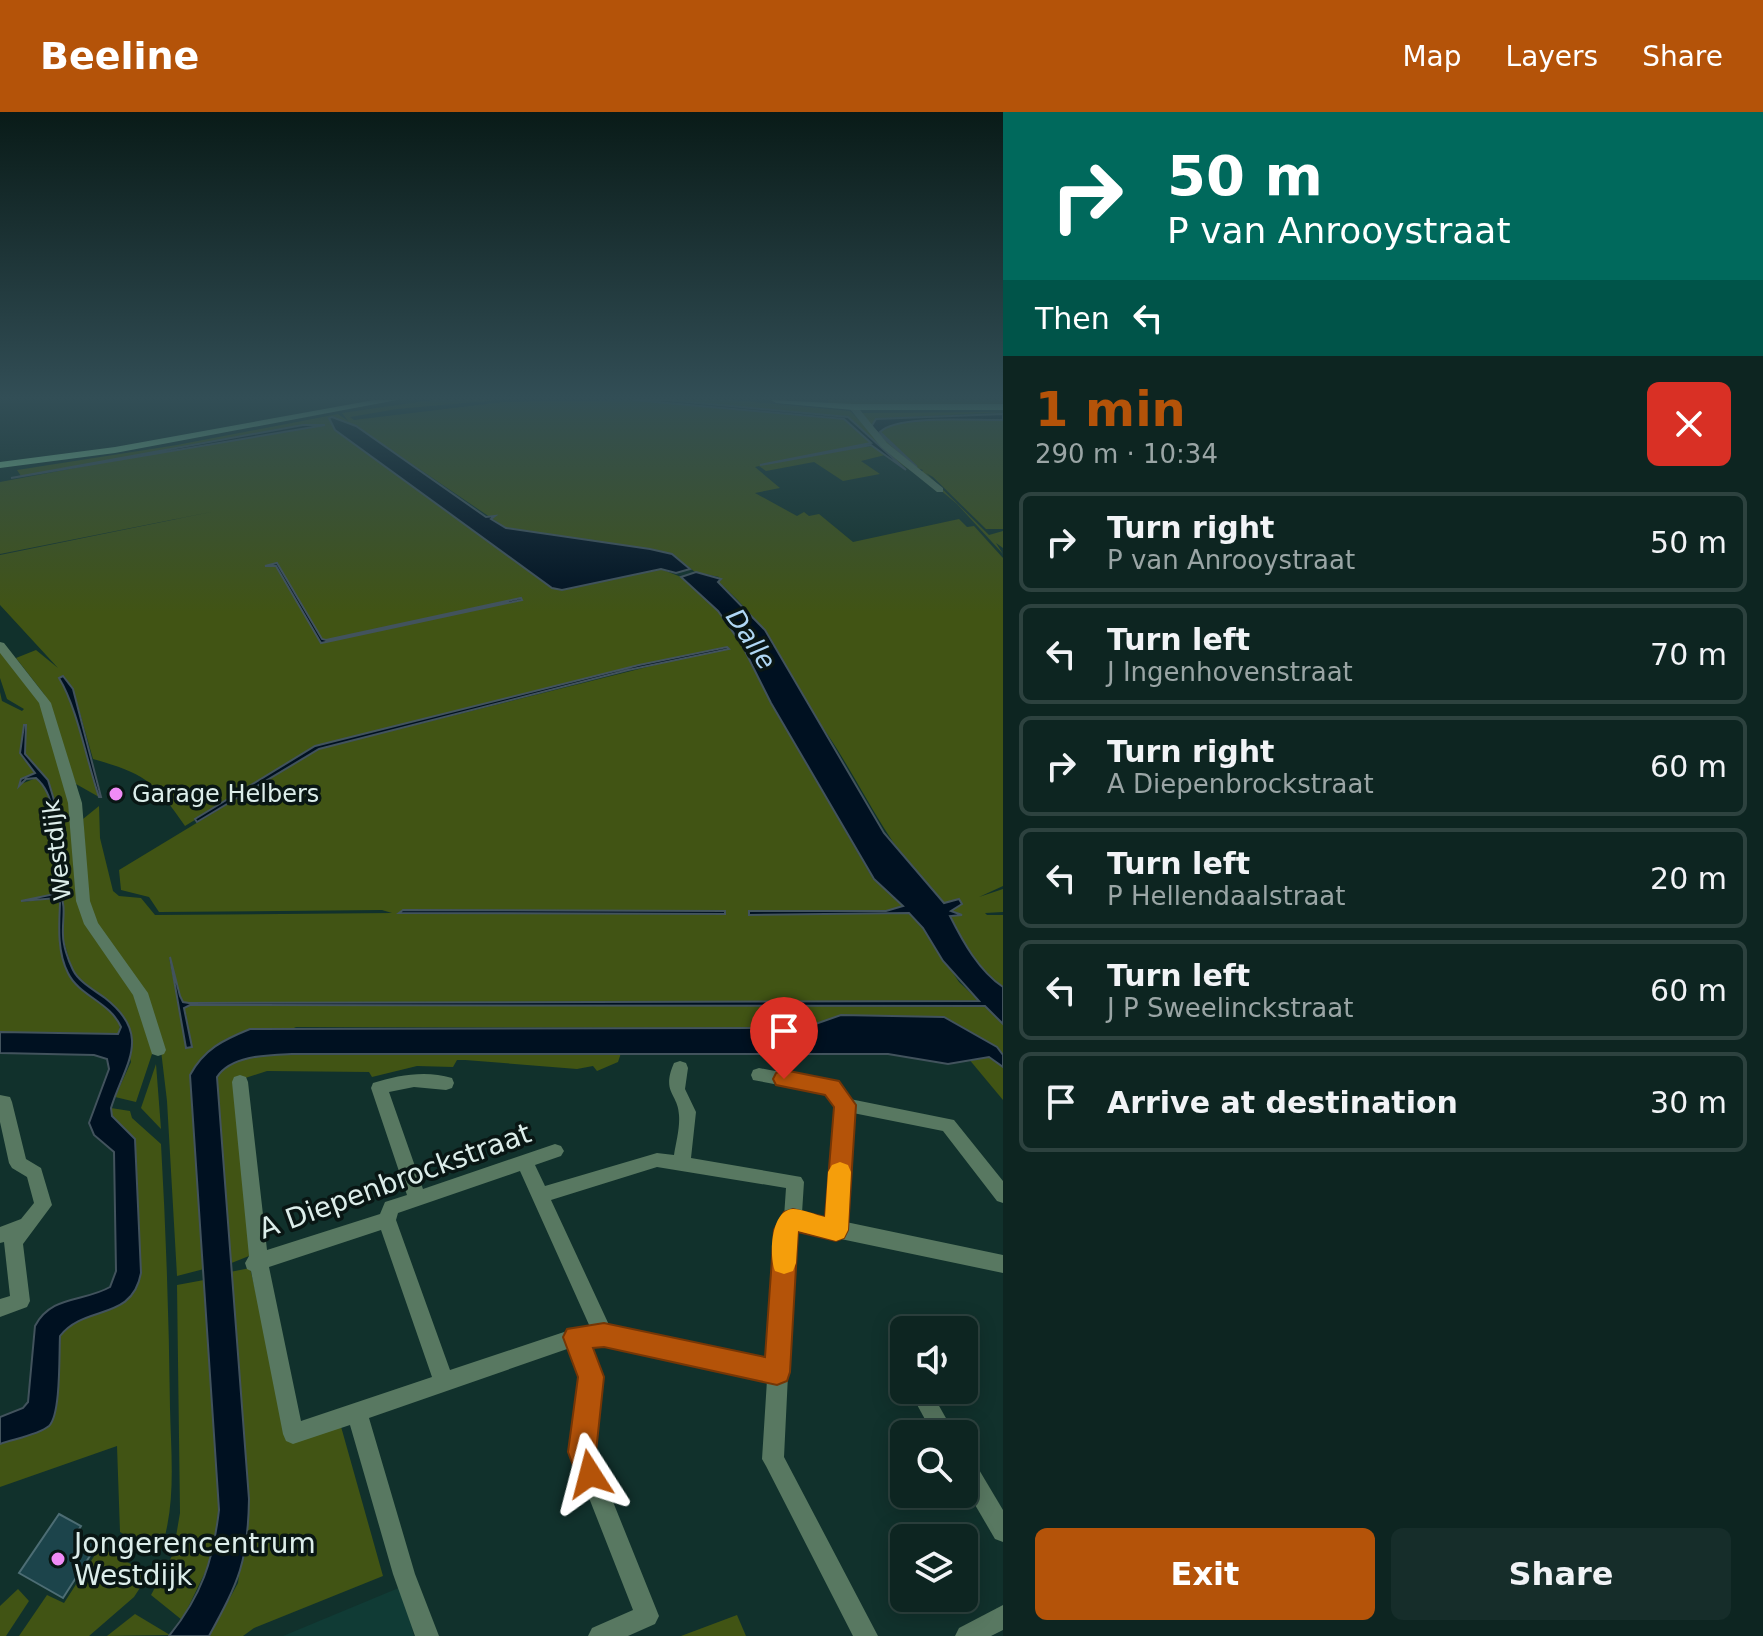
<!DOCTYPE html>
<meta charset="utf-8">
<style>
body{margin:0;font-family:"DejaVu Sans",sans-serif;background:#162d2a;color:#f1f3f6;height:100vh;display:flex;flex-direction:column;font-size:30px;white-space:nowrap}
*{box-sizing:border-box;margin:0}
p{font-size:26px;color:#9aa5a5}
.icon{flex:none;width:44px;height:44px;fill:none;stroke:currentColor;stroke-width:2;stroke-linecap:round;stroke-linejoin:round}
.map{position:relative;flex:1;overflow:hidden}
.panel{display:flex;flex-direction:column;background:#0d2521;width:760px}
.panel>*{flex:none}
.hud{background:#00695c;color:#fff;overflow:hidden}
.buttons{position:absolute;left:890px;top:1204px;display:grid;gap:16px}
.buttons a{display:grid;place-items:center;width:88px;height:88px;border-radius:12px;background:#0d2521;box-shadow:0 4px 20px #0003,0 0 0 2px #2d423f;font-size:40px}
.pin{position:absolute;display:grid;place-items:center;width:68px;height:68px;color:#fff;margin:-82px -34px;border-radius:50% 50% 50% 0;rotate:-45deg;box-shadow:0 0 8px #0007}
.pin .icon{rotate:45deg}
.me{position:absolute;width:88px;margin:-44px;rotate:351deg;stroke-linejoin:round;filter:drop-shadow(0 0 6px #0008)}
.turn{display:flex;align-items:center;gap:28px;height:168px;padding:0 32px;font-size:36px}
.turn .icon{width:104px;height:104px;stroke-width:2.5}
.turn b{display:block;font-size:56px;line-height:68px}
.then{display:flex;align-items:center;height:76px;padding:0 32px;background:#0003;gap:16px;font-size:30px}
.round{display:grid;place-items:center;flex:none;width:84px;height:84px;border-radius:12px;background:#162d2a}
.summary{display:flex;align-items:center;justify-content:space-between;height:136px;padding:0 32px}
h1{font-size:48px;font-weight:800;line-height:60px;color:#b45309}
.button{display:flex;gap:16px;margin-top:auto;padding:16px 32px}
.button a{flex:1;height:92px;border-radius:12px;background:#b45309;color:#fff;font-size:32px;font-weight:800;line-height:92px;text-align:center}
.button a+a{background:#162d2a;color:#f1f3f6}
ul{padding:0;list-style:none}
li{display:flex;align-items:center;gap:24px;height:100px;margin:0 16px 12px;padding:0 16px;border:4px solid #2d423f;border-radius:12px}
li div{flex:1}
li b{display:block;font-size:30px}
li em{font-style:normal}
header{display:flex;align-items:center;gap:48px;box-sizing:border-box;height:112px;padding:0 40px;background:#b45309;color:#fff}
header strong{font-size:38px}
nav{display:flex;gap:44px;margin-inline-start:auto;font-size:28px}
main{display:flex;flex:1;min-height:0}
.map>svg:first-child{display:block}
</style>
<header>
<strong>Beeline</strong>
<nav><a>Map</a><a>Layers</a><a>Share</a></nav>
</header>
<main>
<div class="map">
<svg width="1003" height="1524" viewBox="0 0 1003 1524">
<rect width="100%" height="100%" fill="#11312c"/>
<polygon fill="#103b35" points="401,1475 414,1524 283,1524"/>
<g fill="#415414" fill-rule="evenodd">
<path d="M432,288h66l-101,9 -47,8 4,3 149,-18 131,-2 208,18 30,25 -9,4 11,-1 11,9 -24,6 19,13 -37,7 -29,-19 -48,9 -7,-5 -4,1 25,21 -25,5 42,23 7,-4 5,4 10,-2 34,28 106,-23 8,8 7,-1 29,32v328l-24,11 24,-8v23l-18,1 2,2h16v72c-24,-16 -40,-46 -53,-72l1,-4 11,-7 -3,-5 -15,5c-47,-44 -74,-102 -107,-155 -15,-24 -33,-47 -47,-72 -22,-39 -37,-66 -73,-96l2,-4 -24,-5 -23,-18 -22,-5 -144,-21 -150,-102 -24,-9 3,13 217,158 10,2 99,-21 20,8 37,34 24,34 29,58 102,176 30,27 -17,5h-137l160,2 14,15 36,54 20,19 -790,2 -6,-1 -3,-6 -11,-39 7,35 11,25 -3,-9 5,-3 796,1 18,18v31l-6,-8 -53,-30 -103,-2 -37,13 -508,-1 -106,48 14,194 -27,7 -10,-175 -7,-59 -71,-130 -6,-93 16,-13 1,32 13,53 6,5 22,2 14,17 237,-2 -10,-3 -223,2 -10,-15 -28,-7 -2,-20 200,-121 408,-102 -88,18 -324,81 -130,80c-31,-45 -39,-52 -92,-67l-20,-70 -11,-13 -3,2 12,22 28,97 -23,-13 -32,-90 -28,-36 20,-8 22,18 -58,-63v-50l216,-44 -216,43v-72l305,-57 -284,51 -4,-6 160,-25 161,-31 10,7 -6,-8zM724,799l1,3 -324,-1z"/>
<polygon points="666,288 732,288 850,299 911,359 890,344 848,305"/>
<polygon points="828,288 1003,288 1003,293 885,294 828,291"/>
<path d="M1003,300l-127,7 -5,8 47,40 -38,-36c21,-17 94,-10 123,-11v109h-17l-53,-52 -7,-4 63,62 14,-4v17l-7,-5 7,11 -46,-50 -37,-31 3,-3c-23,-5 -54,-36 -64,-57z"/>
<path d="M0,536l37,45 32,97 12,112 56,93 17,53 -18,54 -21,-5 16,-35 -14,-53 -37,-30 -8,-10 -9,-31 1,-31 -5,-14 -37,9 35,-4 3,5 -1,36 19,46 30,22 12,16 -1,11 -119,-2v-340l2,9 20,10 2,-2 -17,-10 -7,-21zM26,613l-1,29 15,18 17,38 3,69h-5c-2,-30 6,-79 -19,-101l-15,6 3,-7 11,-4 -13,-16z"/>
<path d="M621,941l-3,9 -21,9 -4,-5 -16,3 -112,-9h-8l-4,7 -36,-1 -45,11 -3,-5 -102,-1 -31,10 18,173 -25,10 -12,-187c14,-22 52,-22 75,-23z"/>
<polygon points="989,945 1003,955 1003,988 968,946"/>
<polygon points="156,952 161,1017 141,996"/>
<path d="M111,996l19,3 2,7 29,26c5,88 8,176 9,264 1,48 7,101 -11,146l-39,-22 -3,-86 -117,41v-43l48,-17 8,-24 4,-67c24,-32 72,-14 81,-63l-6,-134 -23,-23z"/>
<polygon points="250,1156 289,1316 340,1311 383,1464 254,1516 243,1524 209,1524 238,1471 249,1387 230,1160"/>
<polygon points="204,1168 219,1398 213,1444 182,1508 151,1483 173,1442 180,1401 177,1173"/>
<polygon points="100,1435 149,1462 134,1485 89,1524 19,1524 47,1483 64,1491"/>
<polygon points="18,1477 29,1489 6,1524 0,1524 0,1494"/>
<polygon points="135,1502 170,1523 107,1524"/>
<polygon points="737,1503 746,1524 681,1524"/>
</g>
<g fill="#001121" stroke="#42535d" stroke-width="2">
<polygon points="634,288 666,288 848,305 906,358 871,333 760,353 871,331 844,307"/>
<path d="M1003,302v6c-27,1 -105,-6 -123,12l37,35 -46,-40 5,-8z"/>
<polygon points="332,305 356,314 486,405 495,404 491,407 506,416 650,437 672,442 690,457 676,461 661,457 562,478 552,476 335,318 329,306"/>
<polygon points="303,313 325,313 11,366"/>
<polygon points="277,451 322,527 326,528 521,486 522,488 321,531 276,454 265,454"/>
<path d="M696,460l25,7 -3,3 47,48 119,203 60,70 15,-4 3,5 -11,7 11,4 -12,1c13,26 29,55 53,71v37l-18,-18 -795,-1 -6,3 8,39 -6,1 -16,-91 10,39 3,6 6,1 790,-2 -36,-40 -20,-33 -14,-15 -160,2v-4h137l17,-5 -29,-27 -103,-176 -29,-58 -24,-34 -37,-34z"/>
<polygon points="727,535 729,537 628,558 319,637 197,710 195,707 315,634 639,553"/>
<path d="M63,564l10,13 28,108h-2c-12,-35 -22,-90 -40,-119z"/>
<path d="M24,613h2l-1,29 23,26 9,30 3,69 -5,1c-2,-31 7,-80 -19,-102l-10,1 -7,7 2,-7 14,-6 -15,-20z"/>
<path d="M59,781c8,12 3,27 4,42 0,10 5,25 10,35 6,12 21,20 32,28 49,38 19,67 6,110l1,8 23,23 6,134c-9,49 -56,31 -81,63 -1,18 1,79 -11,90 -11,9 -35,13 -49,18v-27l23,-9 5,-6 7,-76c16,-31 49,-24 75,-39l6,-16 -2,-119 -20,-17 -5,-12 20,-54 -2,-10 -13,-4 -94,-2v-21l118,2 3,-7c-11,-25 -42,-31 -53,-54 -11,-21 -9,-48 -8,-70l-3,-5 -36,3z"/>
<polygon points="403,798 725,799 725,802 399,801"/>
<path d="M841,903l103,2 53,30 6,8v12l-14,-10 -41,7 -60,-10h-596c-23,1 -61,1 -75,23l32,422c-1,63 -10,82 -40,137h-40c33,-41 44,-75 50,-126l-29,-435c14,-26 33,-35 60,-46l554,-1z"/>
</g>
<polygon fill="#1c444b" stroke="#4d6d74" stroke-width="2" points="59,1402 81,1414 76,1422 97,1433 63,1486 19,1461"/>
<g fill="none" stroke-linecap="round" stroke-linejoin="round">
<g fill="#587861" fill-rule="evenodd">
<polygon points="850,293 856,293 887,331 943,376 943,380 937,380 881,335 850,297"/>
<polygon points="0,530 4,531 51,591 82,691 90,789 98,811 148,881 166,938 164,942 158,944 152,942 133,883 84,812 76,789 68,691 39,591 0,541"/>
<path d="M680,949l6,2 2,5 -3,21 11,23 -5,46 110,19 3,5 -2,31 26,5 8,-112 -9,-12 -74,-14 -2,-5 2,-5 6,-2 79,15 12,16 104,21 49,61v22l-6,-2 -54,-70 -90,-18 -7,109 157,33v18l-167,-35 -39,-10 -2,4 -11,225 94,179h-25l-87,-170 -4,-7 5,-79 -163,-36 -15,1 12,32 -8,75 66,164 -4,8 -27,12h-40l4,-8 41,-18 -62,-158 10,-75 -11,-29 -201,70 46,156 24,62h-24l-22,-62 -43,-149 -57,19 -7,-3 -3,-7 -32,-163 -4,-2 -2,-6 4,-7 -17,-174 2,-5 6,-2 6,2 2,5 19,168 113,-36 5,-12 22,-7 -36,-107 2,-5c25,-8 53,-13 79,-5l2,5 -2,5 -6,2 -32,-3 -25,5 34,97 132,-45 6,2 3,5 -3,5 -26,9 10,21 112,-33 17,2c2,-13 6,-27 5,-40 -1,-22 -18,-22 -5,-52zM657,1055l129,21 -2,29 -7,13 -8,130 -159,-33 -59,-127zM520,1059l70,156 -14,1 -126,42 -54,-150 2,-7zM381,1118l51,147 -131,44 -32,-154z"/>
<polygon points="0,983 10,985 12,990 26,1047 41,1056 52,1093 23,1132 30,1189 27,1195 0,1205 0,1187 10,1184 4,1130 0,1131 0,1115 21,1107 34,1091 27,1065 12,1056 9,1051 0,1010"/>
<polygon points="909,1278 930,1278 955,1322 933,1322"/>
<polygon points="964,1343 972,1346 1003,1398 1003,1430 995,1427 964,1374"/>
<polygon points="1003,1493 1003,1518 991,1524 955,1524 959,1516"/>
</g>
<g fill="#81c696" fill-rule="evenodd">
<polygon points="374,288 397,288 115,341 0,356 0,350 115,335"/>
<polygon points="771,288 853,292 1003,292 1003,298 853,298 776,291"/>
</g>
</g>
<linearGradient id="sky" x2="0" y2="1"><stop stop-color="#091b18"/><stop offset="0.57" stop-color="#324e56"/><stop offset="1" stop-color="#324e56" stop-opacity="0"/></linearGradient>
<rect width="1003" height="501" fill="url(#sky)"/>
<polygon fill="#b45309" stroke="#753606" stroke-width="2" points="784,958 839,969 856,993 848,1118 844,1126 836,1129 798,1120 790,1260 787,1269 777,1273 604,1235 593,1236 604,1265 596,1340 604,1362 600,1372 590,1376 580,1372 568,1340 578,1265 563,1225 567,1217 604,1211 765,1245 774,1118 784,1100 793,1097 825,1105 834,995 825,983 776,973 773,967 776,961"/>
<path fill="#f59e0b" d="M840,1050l8,3 3,7 -3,58 -4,8 -8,3 -38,-10 -2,32 -3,8 -9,3 -9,-3c-6,-14 -5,-61 18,-62 9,0 23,6 32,8l3,-45 4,-7z"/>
<g fill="#f08bf6" stroke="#091614" stroke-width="3">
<circle cx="116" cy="682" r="8"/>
<circle cx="58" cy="1447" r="8"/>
</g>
<g text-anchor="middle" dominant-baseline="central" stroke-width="7" stroke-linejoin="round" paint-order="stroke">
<g font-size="24" fill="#dcedea" stroke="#091614" text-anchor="start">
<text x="132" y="682">Garage Helbers</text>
</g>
<g font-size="24" fill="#dcedea" stroke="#091614">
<text transform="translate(57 738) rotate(-97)">Westdijk</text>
</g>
<g font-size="26" font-style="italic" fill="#afd7f4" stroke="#091614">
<text transform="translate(751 527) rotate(56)">Dalle</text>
</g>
<g font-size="28" fill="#dcedea" stroke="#091614">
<text transform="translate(395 1069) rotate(-20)">A Diepenbrockstraat</text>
</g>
<g font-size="28" fill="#dcedea" stroke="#091614" text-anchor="start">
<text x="74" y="1431">Jongerencentrum<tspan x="74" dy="32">Westdijk</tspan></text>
</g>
</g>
</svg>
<div class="buttons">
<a><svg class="icon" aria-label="sound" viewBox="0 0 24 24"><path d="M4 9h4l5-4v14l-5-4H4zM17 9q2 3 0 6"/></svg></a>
<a><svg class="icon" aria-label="search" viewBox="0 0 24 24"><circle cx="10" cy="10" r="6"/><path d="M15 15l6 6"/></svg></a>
<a><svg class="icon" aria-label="layers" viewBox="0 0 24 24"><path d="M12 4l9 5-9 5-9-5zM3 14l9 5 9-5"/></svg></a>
</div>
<div class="pin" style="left:784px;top:967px;background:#d93025"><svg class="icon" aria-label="arrive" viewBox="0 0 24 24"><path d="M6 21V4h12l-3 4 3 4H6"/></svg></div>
<svg class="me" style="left:590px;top:1362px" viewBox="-20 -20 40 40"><path d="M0-17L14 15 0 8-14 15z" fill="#b45309" stroke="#fff" stroke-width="4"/></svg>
</div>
<section class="panel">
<div class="hud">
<div class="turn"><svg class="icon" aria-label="right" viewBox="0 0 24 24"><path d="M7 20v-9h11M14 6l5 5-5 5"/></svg><div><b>50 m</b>P van Anrooystraat</div></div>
<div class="then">Then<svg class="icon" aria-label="left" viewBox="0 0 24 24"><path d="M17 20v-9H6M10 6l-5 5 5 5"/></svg></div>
</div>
<div class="summary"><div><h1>1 min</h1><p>290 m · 10:34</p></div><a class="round" style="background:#d93025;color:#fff"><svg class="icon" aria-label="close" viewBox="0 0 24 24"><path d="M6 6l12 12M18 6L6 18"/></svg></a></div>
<ul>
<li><svg class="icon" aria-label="right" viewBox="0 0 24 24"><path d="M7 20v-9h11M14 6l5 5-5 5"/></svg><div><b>Turn right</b><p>P van Anrooystraat</p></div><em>50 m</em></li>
<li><svg class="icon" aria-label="left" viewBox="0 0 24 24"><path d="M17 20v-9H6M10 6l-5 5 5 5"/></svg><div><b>Turn left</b><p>J Ingenhovenstraat</p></div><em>70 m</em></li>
<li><svg class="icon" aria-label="right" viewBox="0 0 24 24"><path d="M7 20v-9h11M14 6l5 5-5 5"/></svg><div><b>Turn right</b><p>A Diepenbrockstraat</p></div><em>60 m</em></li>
<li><svg class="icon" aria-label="left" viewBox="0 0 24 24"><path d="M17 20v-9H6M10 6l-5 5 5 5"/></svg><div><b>Turn left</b><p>P Hellendaalstraat</p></div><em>20 m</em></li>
<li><svg class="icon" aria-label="left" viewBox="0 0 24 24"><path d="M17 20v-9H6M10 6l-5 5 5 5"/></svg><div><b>Turn left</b><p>J P Sweelinckstraat</p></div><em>60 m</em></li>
<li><svg class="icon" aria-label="arrive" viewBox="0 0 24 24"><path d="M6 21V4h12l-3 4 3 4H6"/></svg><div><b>Arrive at destination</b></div><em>30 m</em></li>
</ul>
<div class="button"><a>Exit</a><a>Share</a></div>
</section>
</main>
